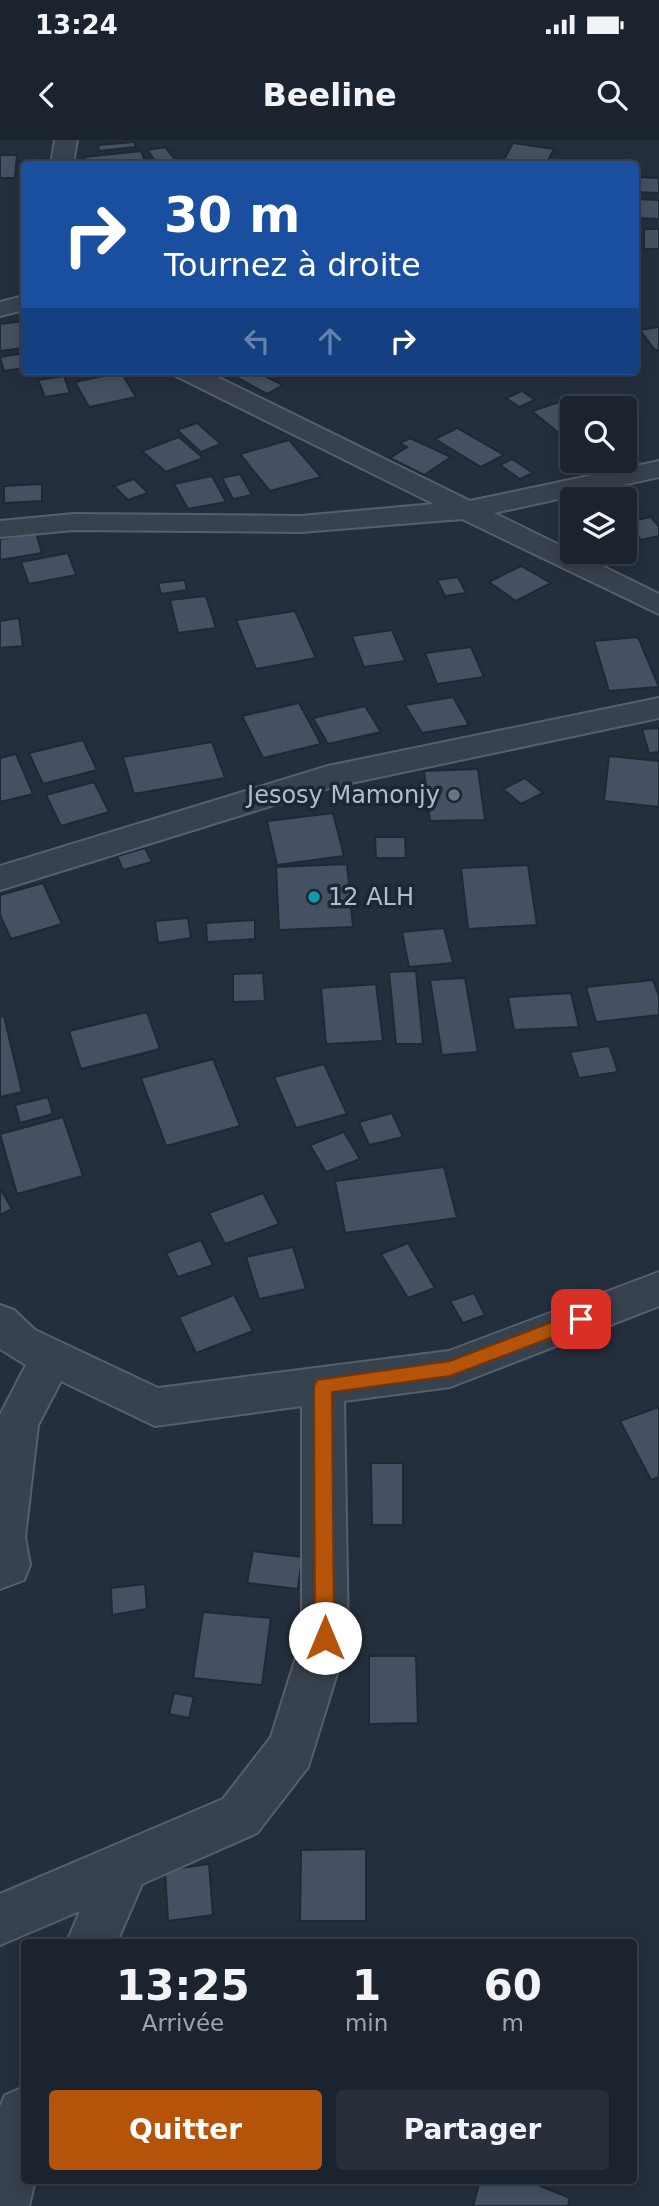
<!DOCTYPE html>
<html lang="fr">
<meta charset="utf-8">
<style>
body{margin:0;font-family:"DejaVu Sans",sans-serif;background:#282f3a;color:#f1f3f6;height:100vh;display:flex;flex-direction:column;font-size:26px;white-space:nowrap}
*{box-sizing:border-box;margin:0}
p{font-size:23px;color:#a0a4aa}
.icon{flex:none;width:38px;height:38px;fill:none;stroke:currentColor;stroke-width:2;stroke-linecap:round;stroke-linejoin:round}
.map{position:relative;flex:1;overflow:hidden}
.sheet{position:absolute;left:21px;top:1799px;width:616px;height:245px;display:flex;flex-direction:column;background:#1b232e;border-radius:7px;box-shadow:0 4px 18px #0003,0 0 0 2px #39404a}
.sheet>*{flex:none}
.guide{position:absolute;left:21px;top:21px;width:618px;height:214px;border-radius:7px;box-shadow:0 4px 18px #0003,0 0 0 2px #39404a;background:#1a4fa0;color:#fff;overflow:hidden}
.controls{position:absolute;left:560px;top:256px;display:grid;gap:14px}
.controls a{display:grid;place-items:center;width:77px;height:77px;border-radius:7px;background:#1b232e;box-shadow:0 4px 18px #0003,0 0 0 2px #39404a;font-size:35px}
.pin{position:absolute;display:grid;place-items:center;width:60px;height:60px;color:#fff;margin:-30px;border-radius:14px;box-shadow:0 4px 10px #0006}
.me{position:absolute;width:77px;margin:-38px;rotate:0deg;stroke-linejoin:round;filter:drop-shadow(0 0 5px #0008)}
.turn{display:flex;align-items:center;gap:24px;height:147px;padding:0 28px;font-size:32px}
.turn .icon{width:91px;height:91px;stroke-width:2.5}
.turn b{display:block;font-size:49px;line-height:60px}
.lanes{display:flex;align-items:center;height:66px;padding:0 28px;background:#0003;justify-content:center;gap:35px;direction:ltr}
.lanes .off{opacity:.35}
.eta{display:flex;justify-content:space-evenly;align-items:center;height:119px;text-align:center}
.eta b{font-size:42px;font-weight:800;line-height:49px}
.action{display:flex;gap:14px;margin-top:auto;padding:14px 28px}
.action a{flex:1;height:80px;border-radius:7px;background:#b45309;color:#fff;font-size:28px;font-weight:800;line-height:80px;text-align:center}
.action a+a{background:#282f3a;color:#f1f3f6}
.status{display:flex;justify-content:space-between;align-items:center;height:49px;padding:0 35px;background:#1b232e;direction:ltr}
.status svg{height:19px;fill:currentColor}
header{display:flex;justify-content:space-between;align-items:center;height:91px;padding:0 28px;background:#1b232e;font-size:32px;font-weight:800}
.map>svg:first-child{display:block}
</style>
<div class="status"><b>13:24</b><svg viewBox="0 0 49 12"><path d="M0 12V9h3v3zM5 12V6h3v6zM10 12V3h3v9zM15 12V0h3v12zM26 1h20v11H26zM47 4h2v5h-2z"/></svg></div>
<header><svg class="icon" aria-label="back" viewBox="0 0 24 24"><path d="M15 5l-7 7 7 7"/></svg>Beeline<svg class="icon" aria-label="search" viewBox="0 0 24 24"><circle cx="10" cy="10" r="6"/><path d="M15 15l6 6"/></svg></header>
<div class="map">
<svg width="659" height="2066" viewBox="0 0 659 2066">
<rect width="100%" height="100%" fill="#242f3e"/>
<g fill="#455162" stroke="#1f2835" stroke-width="2">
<polygon points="134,2 136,7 99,11 98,5"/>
<polygon points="513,3 554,9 546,24 502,23"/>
<polygon points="165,7 176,21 158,24 147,10"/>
<polygon points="141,11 145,21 87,24 84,17"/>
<polygon points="0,15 17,15 15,38 0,38"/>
<polygon points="635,37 659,38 659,53 635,52"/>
<polygon points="635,59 659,60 659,79 635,78"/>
<rect x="644" y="89" width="15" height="20"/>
<polygon points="23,181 24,208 0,211 0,184"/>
<polygon points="659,187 659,210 655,210 640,190"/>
<polygon points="24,213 24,228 4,231 0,217"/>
<polygon points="247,231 255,231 283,245 267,254 236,237"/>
<polygon points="121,232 136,257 89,267 75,242"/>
<polygon points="64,236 70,253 45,257 38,240"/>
<polygon points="522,251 535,260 519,267 506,258"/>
<polygon points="571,258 584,268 572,268 572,298 567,300 532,271"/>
<polygon points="197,283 221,304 201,312 177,290"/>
<polygon points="457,288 504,315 481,327 435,299"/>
<polygon points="179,297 203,318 166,332 142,311"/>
<polygon points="410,298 451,317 424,335 390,318 407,307 400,303"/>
<polygon points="289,300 321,337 270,351 240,314"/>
<polygon points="572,313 572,320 607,320 611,326 575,331 565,314"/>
<polygon points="512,319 533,333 520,339 500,325"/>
<polygon points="240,334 252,355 233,359 222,338"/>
<polygon points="212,336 226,362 188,369 174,344"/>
<polygon points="134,339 148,353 128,360 114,346"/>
<polygon points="42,344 42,361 4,363 4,346"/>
<polygon points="651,377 659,387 659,396 641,400 626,382"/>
<polygon points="36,393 42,413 0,420 0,399"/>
<polygon points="626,404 640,418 612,427 597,413 625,411"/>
<polygon points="68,413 76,435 29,444 21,422"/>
<polygon points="521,426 551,443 516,461 489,442"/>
<polygon points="458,437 466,453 445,456 437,440"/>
<polygon points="185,440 187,450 161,454 158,443"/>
<polygon points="206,456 216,488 178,493 170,460"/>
<polygon points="295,471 316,518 256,529 236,480"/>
<polygon points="19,478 23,506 0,508 0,481"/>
<polygon points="392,490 405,521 364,527 352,496"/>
<polygon points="638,497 659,547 609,551 594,501"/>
<polygon points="471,507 484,537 437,544 425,513"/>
<polygon points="453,557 469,585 422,593 405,565"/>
<polygon points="299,563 321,604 263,618 242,576"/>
<polygon points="365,566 381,592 328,604 313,578"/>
<polygon points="659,588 659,612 649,613 642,589"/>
<polygon points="83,600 97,630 43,644 29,613"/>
<polygon points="212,602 225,638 134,654 123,617"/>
<polygon points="16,614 33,654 0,662 0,618"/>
<polygon points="609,616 659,621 659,667 604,661"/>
<polygon points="478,629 485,680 430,681 424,631"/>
<polygon points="525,638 543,653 521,664 503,649"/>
<polygon points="94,642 109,672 61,686 46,655"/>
<polygon points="333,673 344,716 277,725 267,681"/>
<polygon points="375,697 405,697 406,718 376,718"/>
<polygon points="145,708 152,722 123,730 117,716"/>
<polygon points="347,724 353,787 279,790 276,727"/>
<polygon points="528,725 537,785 468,789 461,728"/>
<polygon points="43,743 62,784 11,799 0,775 0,755"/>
<polygon points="188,778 191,798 158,803 155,781"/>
<polygon points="255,780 255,799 207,802 206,783"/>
<polygon points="444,788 453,823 409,827 402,792"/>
<polygon points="416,831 423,904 396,904 389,832"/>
<polygon points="263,833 265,861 233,862 233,834"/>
<polygon points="465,838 478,912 442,915 430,840"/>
<polygon points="653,840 659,856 659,875 596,882 586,847"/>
<polygon points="376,844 383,901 326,904 321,848"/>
<polygon points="571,853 579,887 514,890 508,857"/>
<polygon points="147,872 160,909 81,929 69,891"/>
<polygon points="4,876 22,952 0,957 0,877"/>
<polygon points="609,906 618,932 579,938 570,912"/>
<polygon points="213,919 240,986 166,1006 141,938"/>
<polygon points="324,924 347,974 296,988 274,937"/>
<polygon points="48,957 53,974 20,983 15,965"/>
<polygon points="392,973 403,997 369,1005 359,982"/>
<polygon points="63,977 83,1036 17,1054 0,994"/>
<polygon points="344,992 360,1019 326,1032 310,1005"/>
<polygon points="444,1027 457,1078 345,1093 335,1041"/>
<polygon points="1,1050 12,1069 0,1075 0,1051"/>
<polygon points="263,1053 279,1084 225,1104 209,1073"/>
<polygon points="201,1100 213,1125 178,1137 166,1113"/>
<polygon points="408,1103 435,1148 408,1158 381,1114"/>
<polygon points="293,1107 306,1149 259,1159 246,1117"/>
<polygon points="474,1153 485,1175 463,1183 450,1161"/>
<polygon points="234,1155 253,1191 196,1213 179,1177"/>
<polygon points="659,1267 659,1337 651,1340 620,1281"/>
<polygon points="371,1323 403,1323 403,1385 372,1385"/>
<polygon points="253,1411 302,1417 298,1449 247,1443"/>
<polygon points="145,1444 147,1469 112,1475 111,1448"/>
<polygon points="203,1472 271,1478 262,1545 193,1538"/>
<polygon points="369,1516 416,1516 418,1583 369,1584"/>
<polygon points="174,1553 194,1557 189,1578 169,1574"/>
<polygon points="366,1709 366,1781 300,1781 301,1710"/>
<polygon points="209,1724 213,1775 168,1781 165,1730"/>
<polygon points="480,2040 526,2040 570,2058 568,2066 473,2066"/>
</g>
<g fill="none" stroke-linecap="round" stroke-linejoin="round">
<defs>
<g id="minor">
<polygon points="55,0 77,0 73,24 51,24"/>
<polygon points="24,156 24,170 0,176 0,162"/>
<polygon points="172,231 205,231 470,361 659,321 659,337 494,373 659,454 659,474 462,379 301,392 74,390 0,397 0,381 74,374 301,376 434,364 176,236"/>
<polygon points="659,558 659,578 332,647 0,750 0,726 328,626"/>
<polygon points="659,1132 659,1166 450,1247 344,1261 348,1498 308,1627 257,1693 142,1744 117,1802 67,1802 80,1771 0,1805 0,1754 223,1659 271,1597 302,1498 302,1266 155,1286 61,1241 38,1285 25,1397 30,1425 24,1440 0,1449 0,1275 26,1225 0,1209 0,1165 14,1170 35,1190 158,1248 449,1211"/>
<polygon points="24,1947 24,2040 35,2040 29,2066 0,2066 0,1967 5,1955"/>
</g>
</defs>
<use href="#minor" stroke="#565f6c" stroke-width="4"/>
<use href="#minor" fill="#38414e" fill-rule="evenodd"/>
</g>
<polygon fill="#b45309" stroke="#753606" stroke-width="2" points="581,1171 587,1174 589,1179 587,1184 450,1236 332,1252 334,1498 331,1504 325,1507 318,1504 315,1498 314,1246 317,1240 450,1221"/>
<circle fill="#6b7280" stroke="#1d2633" stroke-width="2.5" cx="454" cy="655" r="7"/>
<circle fill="#0f9aa8" stroke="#1d2633" stroke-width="2.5" cx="314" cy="757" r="7"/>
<g text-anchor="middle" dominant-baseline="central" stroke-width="7" stroke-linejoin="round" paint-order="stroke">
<g font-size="24" fill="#b4bcc9" stroke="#1d2633" text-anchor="end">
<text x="440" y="655">Jesosy Mamonjy</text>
<text x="328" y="757" text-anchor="start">12 ALH</text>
</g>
</g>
</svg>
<div class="controls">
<a><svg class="icon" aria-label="search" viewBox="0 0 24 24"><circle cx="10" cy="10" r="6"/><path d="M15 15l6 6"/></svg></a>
<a><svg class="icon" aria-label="layers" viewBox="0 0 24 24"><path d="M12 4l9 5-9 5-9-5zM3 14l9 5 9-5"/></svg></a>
</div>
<div class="pin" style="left:581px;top:1179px;background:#d93025"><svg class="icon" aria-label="arrive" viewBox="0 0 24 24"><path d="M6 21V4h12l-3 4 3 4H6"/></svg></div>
<svg class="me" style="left:325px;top:1498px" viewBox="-20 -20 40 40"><circle r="19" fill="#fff"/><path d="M0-13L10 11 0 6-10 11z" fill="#b45309"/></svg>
<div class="guide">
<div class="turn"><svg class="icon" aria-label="right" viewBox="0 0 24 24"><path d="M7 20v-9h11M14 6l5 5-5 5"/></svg><div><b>30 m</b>Tournez à droite</div></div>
<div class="lanes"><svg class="icon off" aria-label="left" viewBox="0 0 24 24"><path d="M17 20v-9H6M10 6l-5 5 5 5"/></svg><svg class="icon off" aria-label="ahead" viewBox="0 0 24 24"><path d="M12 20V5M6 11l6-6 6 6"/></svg><svg class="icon" aria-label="right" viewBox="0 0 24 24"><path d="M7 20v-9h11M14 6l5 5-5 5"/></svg></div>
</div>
<section class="sheet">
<div class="eta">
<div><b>13:25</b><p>Arrivée</p></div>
<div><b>1</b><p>min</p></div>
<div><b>60</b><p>m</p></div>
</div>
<div class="action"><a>Quitter</a><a>Partager</a></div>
</section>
</div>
